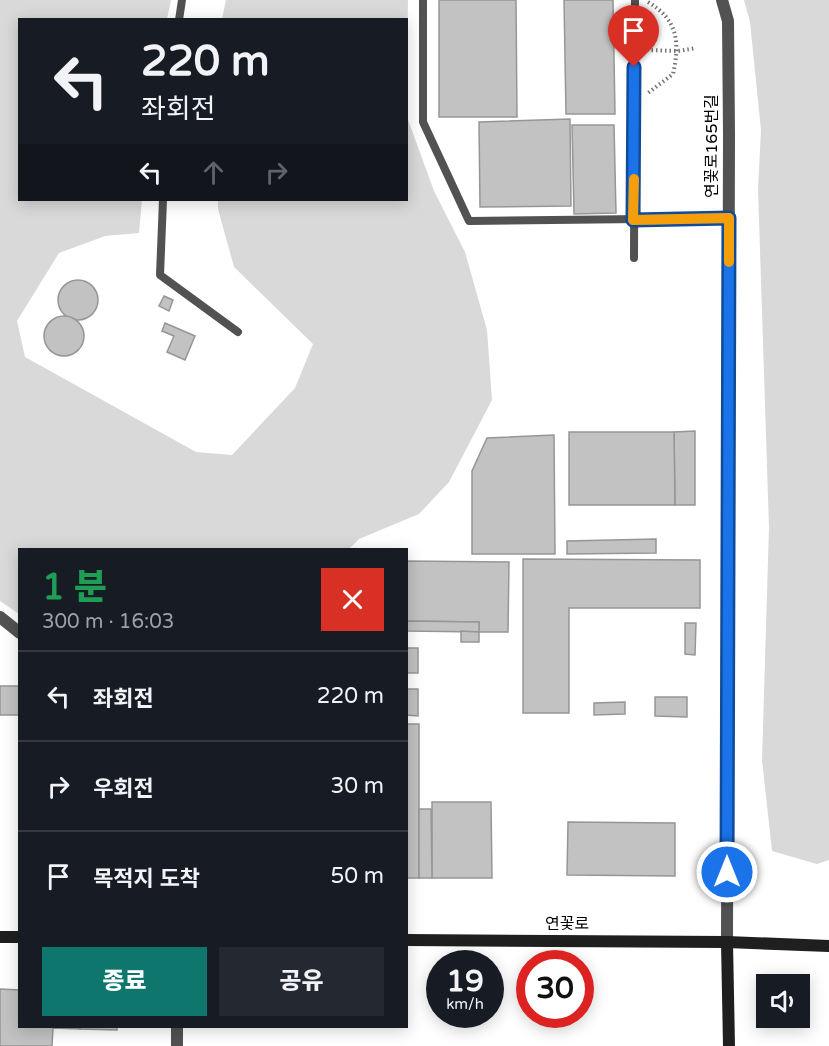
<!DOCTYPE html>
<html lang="ko">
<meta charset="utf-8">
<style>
body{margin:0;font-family:"Varela Round","Noto Sans KR",sans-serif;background:#242831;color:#f1f3f6;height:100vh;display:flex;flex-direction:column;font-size:22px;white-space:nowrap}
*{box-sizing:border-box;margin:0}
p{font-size:20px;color:#9ea1a6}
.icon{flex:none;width:33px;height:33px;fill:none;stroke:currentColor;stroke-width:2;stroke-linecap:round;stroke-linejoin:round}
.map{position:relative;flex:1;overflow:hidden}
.panel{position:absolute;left:18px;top:548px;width:390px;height:480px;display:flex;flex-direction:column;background:#171b24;border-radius:0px;box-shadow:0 3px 15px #0003}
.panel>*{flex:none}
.hud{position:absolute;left:18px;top:18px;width:390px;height:183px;border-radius:0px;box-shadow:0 3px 15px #0003;background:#171b24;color:#f1f3f6;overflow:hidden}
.fabs{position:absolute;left:756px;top:974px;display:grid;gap:12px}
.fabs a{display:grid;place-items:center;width:54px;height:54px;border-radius:0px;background:#171b24;box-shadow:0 3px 15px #0003;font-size:30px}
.speed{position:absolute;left:426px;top:950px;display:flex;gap:12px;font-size:30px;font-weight:700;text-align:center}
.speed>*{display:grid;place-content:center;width:78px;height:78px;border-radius:50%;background:#171b24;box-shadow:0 3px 15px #0003;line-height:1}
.speed small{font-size:15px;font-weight:400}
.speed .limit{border:9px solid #d22;background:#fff;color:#111}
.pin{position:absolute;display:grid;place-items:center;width:51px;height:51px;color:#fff;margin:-62px -26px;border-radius:50% 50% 50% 0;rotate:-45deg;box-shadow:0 0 6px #0007}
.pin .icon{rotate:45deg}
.me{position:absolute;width:66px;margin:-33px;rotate:0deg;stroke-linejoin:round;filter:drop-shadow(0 0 4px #0008)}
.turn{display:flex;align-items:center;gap:21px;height:126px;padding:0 24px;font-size:27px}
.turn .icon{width:78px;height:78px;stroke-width:2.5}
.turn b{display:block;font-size:42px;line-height:51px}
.lanes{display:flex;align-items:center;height:57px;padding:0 24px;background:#0003;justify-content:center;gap:30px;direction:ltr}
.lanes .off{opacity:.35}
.round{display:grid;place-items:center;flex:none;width:63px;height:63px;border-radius:0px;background:#242831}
.headline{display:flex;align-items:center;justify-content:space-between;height:102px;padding:0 24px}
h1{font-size:36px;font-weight:800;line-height:45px;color:#1e9e55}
.action{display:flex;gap:12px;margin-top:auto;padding:12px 24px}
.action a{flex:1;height:69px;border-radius:0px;background:#0f766e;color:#fff;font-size:24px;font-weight:800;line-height:69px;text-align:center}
.action a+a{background:#242831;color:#f1f3f6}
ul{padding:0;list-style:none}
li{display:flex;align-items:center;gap:18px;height:90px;padding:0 24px;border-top:2px solid #363941}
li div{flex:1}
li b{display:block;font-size:22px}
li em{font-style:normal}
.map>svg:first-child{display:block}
</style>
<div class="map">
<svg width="829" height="1046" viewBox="0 0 829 1046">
<rect width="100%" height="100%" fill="#fff"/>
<g fill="#d9d9d9">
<polygon points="0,0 171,0 167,19 20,20 20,200 142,200 139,233 105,236 59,253 17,321 25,357 196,452 232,455 295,388 313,344 234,267 218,209 218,200 406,200 407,117 434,191 465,252 487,330 492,400 449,482 419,514 359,539 349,549 20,549 19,614 0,601"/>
<polygon points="226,0 408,0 407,82 406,20 222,19"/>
<polygon points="744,0 829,0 829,860 817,864 772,851 762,760 769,527 758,189 761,130 750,22"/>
</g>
<g fill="#c2c2c2" stroke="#969696" stroke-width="1.5">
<polygon points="439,0 516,0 517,117 439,117"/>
<polygon points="564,0 613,0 615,114 566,114"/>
<polygon points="570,119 571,206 480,207 479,122"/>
<polygon points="572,125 614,125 616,213 574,214"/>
<circle cx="78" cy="300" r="20"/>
<polygon points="164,296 173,300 169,311 159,306"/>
<circle cx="64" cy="336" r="20"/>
<polygon points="165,323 195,336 185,360 167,352 174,336 162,331"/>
<polygon points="695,431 695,505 675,505 674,432"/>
<polygon points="569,432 674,432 675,505 569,505"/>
<polygon points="554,435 555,554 472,554 472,471 487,438"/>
<polygon points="656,539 656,553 567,554 567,541"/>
<polygon points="523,559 700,560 700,608 569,608 569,713 523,713"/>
<polygon points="406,561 509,562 508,632 479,632 479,622 406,621"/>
<polygon points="406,621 479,622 479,632 406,631"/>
<polygon points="685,623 696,623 695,655 685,654"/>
<polygon points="461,631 479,632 479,642 461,642"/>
<rect x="406" y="648" width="12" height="25"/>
<rect x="0" y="686" width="20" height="29"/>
<polygon points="406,689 418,689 418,716 406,715"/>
<polygon points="655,697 687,697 687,717 655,716"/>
<polygon points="625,702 625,714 594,715 594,703"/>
<rect x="406" y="724" width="13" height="154"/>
<polygon points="432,802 491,802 492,878 432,878"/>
<polygon points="419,809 431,809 432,878 419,878"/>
<polygon points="568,822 675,823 675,876 567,875"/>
<polygon points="0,989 20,990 20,1026 81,1026 80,1029 53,1028 52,1046 0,1046"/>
<polygon points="81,1026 117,1026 117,1030 80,1029"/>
</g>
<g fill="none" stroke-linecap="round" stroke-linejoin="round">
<g stroke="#747474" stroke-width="4" stroke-dasharray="1.5 3" stroke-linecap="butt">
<path d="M648,2c30,18 32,40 25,72l-25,19"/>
<polyline points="647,50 678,51 696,48"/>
</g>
<g stroke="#525252" stroke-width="8">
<polyline points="423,0 423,122 469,221 729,218"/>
<polyline points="179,20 182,0"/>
<polyline points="163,200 160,275 238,332"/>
<polyline points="634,258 635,0"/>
</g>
<g stroke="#525252" stroke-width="12">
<polyline points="722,0 728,21 729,134 727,942"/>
<polyline points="0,617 20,633"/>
<polyline points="177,1026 177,1046"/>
</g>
<g stroke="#1f1f1f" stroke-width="12">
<polyline points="0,937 20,937"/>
<polyline points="406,940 727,942 829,946"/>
<polyline points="727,942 729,1046"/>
</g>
</g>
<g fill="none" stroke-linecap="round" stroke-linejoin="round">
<defs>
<polyline id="route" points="634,67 633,220 729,218 727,872"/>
</defs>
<use href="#route" stroke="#114b97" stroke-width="15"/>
<use href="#route" stroke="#1a73e8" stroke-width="10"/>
<polyline stroke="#f59e0b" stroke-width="10" points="634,179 633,220 729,218 729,262"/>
</g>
<g text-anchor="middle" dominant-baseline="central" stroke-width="6" stroke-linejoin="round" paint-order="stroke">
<g font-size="16" fill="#000" stroke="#fff">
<text transform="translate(712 146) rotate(-90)">연꽃로165번길</text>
<text x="567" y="924">연꽃로</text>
</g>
</g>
</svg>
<div class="fabs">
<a><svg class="icon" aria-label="sound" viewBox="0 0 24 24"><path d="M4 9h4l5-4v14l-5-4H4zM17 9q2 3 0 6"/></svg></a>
</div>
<div class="speed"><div>19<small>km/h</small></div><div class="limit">30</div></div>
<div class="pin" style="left:634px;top:67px;background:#d93025"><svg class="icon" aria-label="arrive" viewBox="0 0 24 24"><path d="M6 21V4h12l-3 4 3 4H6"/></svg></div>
<svg class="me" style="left:727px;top:872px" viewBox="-20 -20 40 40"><circle r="17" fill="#1a73e8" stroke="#fff" stroke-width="3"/><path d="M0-11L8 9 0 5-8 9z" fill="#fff"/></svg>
<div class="hud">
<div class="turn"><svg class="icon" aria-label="left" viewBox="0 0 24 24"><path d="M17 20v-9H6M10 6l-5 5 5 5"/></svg><div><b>220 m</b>좌회전</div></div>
<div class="lanes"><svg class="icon" aria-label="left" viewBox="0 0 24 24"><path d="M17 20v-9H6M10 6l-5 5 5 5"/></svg><svg class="icon off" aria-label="ahead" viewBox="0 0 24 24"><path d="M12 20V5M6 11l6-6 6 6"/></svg><svg class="icon off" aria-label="right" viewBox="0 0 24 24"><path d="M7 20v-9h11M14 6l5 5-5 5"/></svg></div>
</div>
<section class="panel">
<div class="headline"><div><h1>1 분</h1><p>300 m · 16:03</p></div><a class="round" style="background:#d93025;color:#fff"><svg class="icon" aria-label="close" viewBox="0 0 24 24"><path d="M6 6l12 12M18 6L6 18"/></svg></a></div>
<ul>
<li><svg class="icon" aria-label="left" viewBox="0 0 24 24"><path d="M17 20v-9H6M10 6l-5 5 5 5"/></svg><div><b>좌회전</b></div><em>220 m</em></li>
<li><svg class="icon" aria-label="right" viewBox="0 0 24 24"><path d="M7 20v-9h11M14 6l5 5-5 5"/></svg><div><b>우회전</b></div><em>30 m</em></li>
<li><svg class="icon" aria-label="arrive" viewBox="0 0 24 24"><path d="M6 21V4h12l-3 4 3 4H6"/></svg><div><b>목적지 도착</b></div><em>50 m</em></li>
</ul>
<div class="action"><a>종료</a><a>공유</a></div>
</section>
</div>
